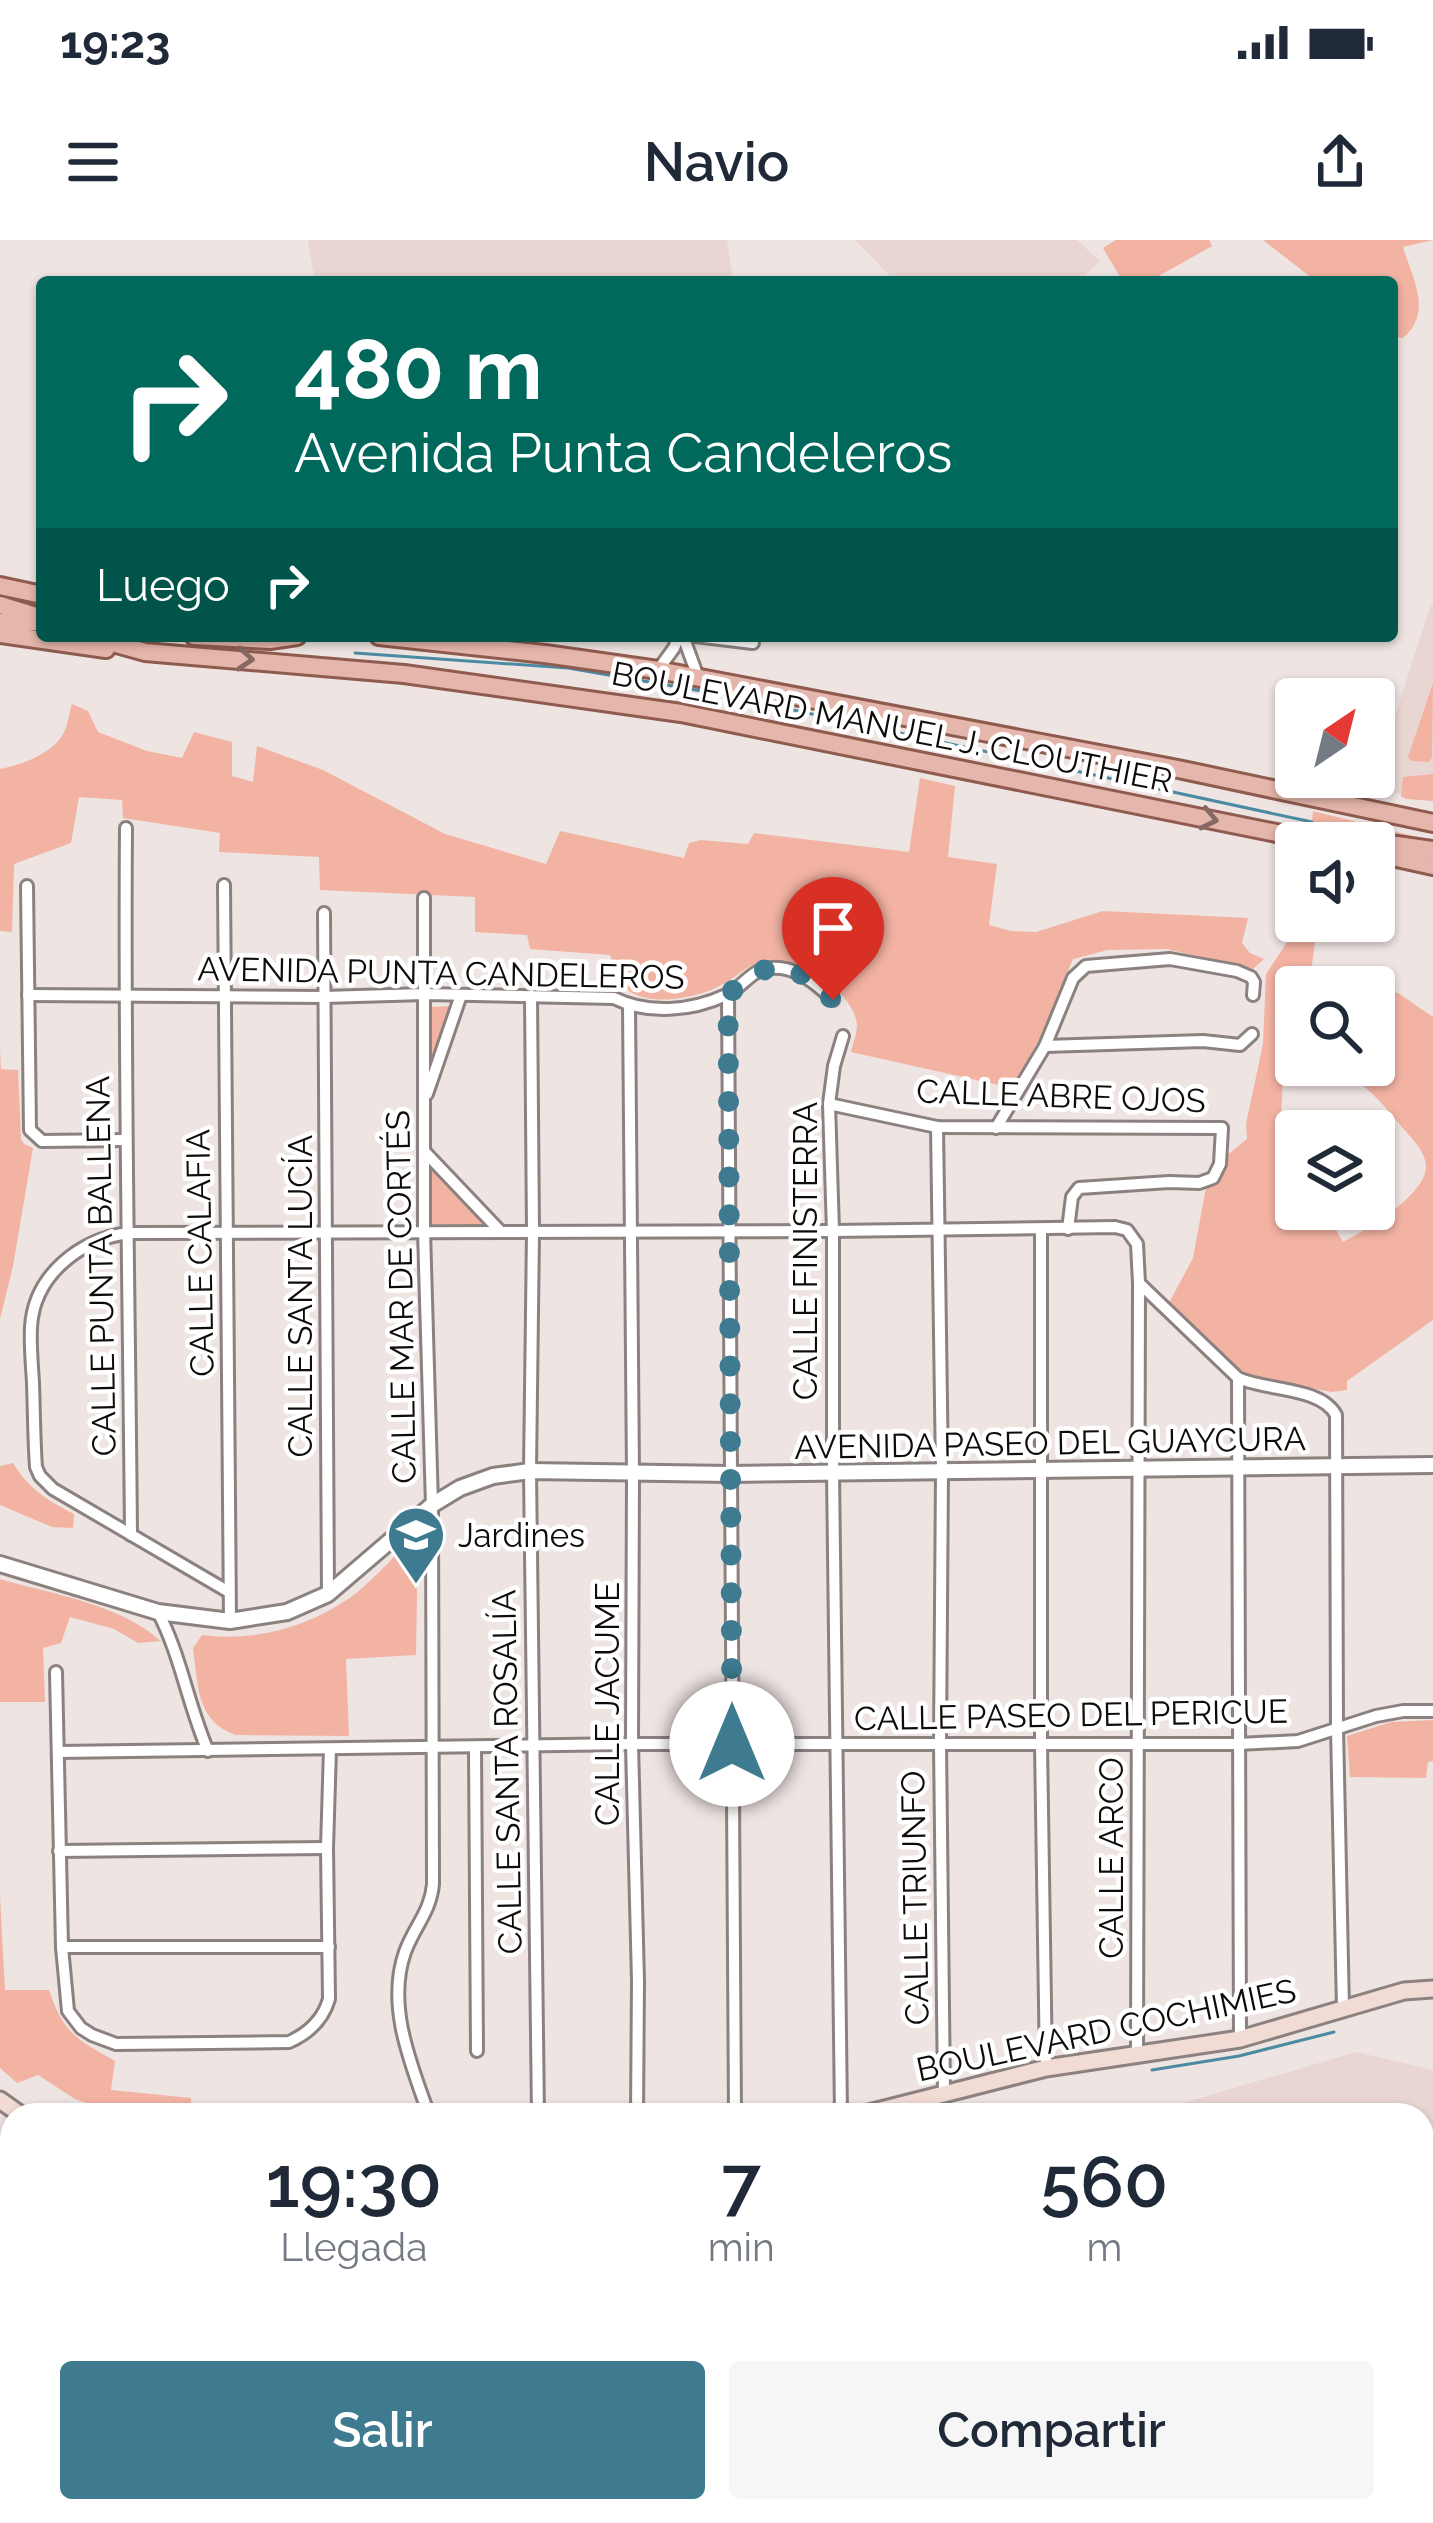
<!DOCTYPE html>
<html lang="es">
<meta charset="utf-8">
<style>
body{margin:0;font-family:Raleway,sans-serif;background:#f6f6f7;color:#1f2937;height:100vh;display:flex;flex-direction:column;font-size:45px;white-space:nowrap}
*{box-sizing:border-box;margin:0}
p{font-size:39px;color:#747a83}
.icon{flex:none;width:66px;height:66px;fill:none;stroke:currentColor;stroke-width:2;stroke-linecap:round;stroke-linejoin:round}
.map{position:relative;flex:1;overflow:hidden}
.drawer{position:absolute;left:0px;top:1863px;width:1434px;height:420px;display:flex;flex-direction:column;background:#fff;border-radius:36px 36px 0 0;box-shadow:0 3px 9px #0004}
.drawer>*{flex:none}
.banner{position:absolute;left:36px;top:36px;width:1362px;height:366px;border-radius:12px;box-shadow:0 3px 9px #0004;background:#00695c;color:#fff;overflow:hidden}
.needle{width:78px;rotate:35deg}
.controls{position:absolute;left:1275px;top:438px;display:grid;gap:24px}
.controls a{display:grid;place-items:center;width:120px;height:120px;border-radius:12px;background:#fff;box-shadow:0 3px 9px #0004;font-size:60px}
.pin{position:absolute;display:grid;place-items:center;width:102px;height:102px;color:#fff;margin:-123px -51px;border-radius:50% 50% 50% 0;rotate:-45deg;box-shadow:0 0 12px #0007}
.pin .icon{rotate:45deg}
.me{position:absolute;width:132px;margin:-66px;rotate:0deg;stroke-linejoin:round;filter:drop-shadow(0 0 9px #0008)}
.turn{display:flex;align-items:center;gap:42px;height:252px;padding:0 60px;font-size:54px}
.turn .icon{width:156px;height:156px;stroke-width:2.5}
.turn b{display:block;font-size:84px;line-height:102px}
.then{display:flex;align-items:center;height:114px;padding:0 60px;background:#0003;gap:24px;font-size:45px}
.eta{display:flex;justify-content:space-evenly;align-items:center;height:204px;text-align:center}
.eta b{font-size:72px;font-weight:600;line-height:84px}
.primary-button{display:flex;gap:24px;margin-top:auto;padding:24px 60px}
.primary-button a{flex:1;height:138px;border-radius:12px;background:#3e7b91;color:#fff;font-size:48px;font-weight:600;line-height:138px;text-align:center}
.primary-button a+a{background:#f6f6f7;color:#1f2937}
.status{display:flex;justify-content:space-between;align-items:center;height:84px;padding:0 60px;background:#fff;direction:ltr}
.status svg{height:33px;fill:currentColor}
header{display:flex;justify-content:space-between;align-items:center;height:156px;padding:0 60px;background:#fff;font-size:54px;font-weight:600}
.map>svg:first-child{display:block}
</style>
<div class="status"><b>19:23</b><svg viewBox="0 0 49 12"><path d="M0 12V9h3v3zM5 12V6h3v6zM10 12V3h3v9zM15 12V0h3v12zM26 1h20v11H26zM47 4h2v5h-2z"/></svg></div>
<header><svg class="icon" aria-label="menu" viewBox="0 0 24 24"><path d="M4 6h16M4 12h16M4 18h16"/></svg>Navio<svg class="icon" aria-label="share" viewBox="0 0 24 24"><path d="M12 15V3M7 8l5-5 5 5M5 13v7h14v-7"/></svg></header>
<div class="map">
<svg width="1433" height="2283" viewBox="0 0 1433 2283">
<rect width="100%" height="100%" fill="#eee4e2"/>
<g fill="#e9d6d2">
<polygon points="308,0 727,0 733,42 315,42"/>
<polygon points="855,0 1077,0 1100,21 1078,42 896,42"/>
<polygon points="1433,365 1433,556 1371,551 1430,367"/>
<polygon points="1356,1812 1433,1830 1433,2031 1422,2047 1422,1875 1143,1875"/>
<polygon points="486,2271 1114,2271 1116,2283 500,2283"/>
</g>
<g fill="#f2b3a3">
<polygon points="1116,0 1209,0 1212,6 1148,42 1123,42 1103,8"/>
<path d="M1263,0h170l-30,7c10,33 30,65 0,91l-11,-2v-54h-75z"/>
<polygon points="1433,443 1432,517 1429,522 1411,521 1408,517"/>
<path d="M72,464l16,7 10,21 49,19 35,7 12,-26 38,10v34l21,6 4,-36 66,24 122,64 101,30 14,-33 124,27 5,-15 12,-3 47,4 6,-11 155,19 11,-74 35,8 -7,71 49,7 -8,61 22,6 25,1 67,-21 145,7 -6,25 8,10 14,6 -11,10 -87,-20 -58,1 -35,9 -32,77 -29,52 -161,-36c2,-8 6,-19 6,-27 -3,-37 -68,-73 -102,-61 -11,4 -21,15 -32,20 -25,15 -85,27 -104,-3 -4,-6 -6,-18 -9,-26l-80,-6 -3,-14 -52,-3v-35l-155,-7 -1,-33 -100,-5 1,-19 -97,-15 -1,-18 -43,-3 -8,46 -57,21 -2,68 -12,-1v-162c21,-4 52,-15 63,-35 5,-8 6,-20 9,-30z"/>
<polygon points="1433,534 1433,561 1406,559 1401,556 1403,537"/>
<polygon points="1313,571 1433,601 1433,603 1359,590 1311,592"/>
<path d="M1301,681h17l-8,58 -10,-2c-3,16 -14,44 -4,60l-12,21 -3,60 14,18 -11,8 12,15v50c12,0 21,5 32,7l15,26c23,-12 82,-46 83,-75 0,-16 -15,-29 -25,-41 -18,-22 -31,-37 -55,-53l2,-8h26v-78h-12l1,-3 35,9 35,24v303l-86,61v9l-16,2 -81,-16 -11,-7 -70,-66 24,-45 14,-76 19,-26 21,-17 -1,-15 17,-80 3,-70z"/>
<polygon points="453,766 430,838 429,767"/>
<polygon points="0,809 1,829 18,830 21,899 24,904 33,908 13,1026 0,1079"/>
<polygon points="429,925 486,985 430,984"/>
<path d="M13,1223c15,25 35,38 61,51l-1,14 -21,-1 -52,-22v-39z"/>
<path d="M418,1293l-2,122 -70,4 3,77 -113,-1c-40,-13 -38,-51 -43,-87l9,-13c50,7 104,-7 146,-36 23,-15 49,-47 70,-66z"/>
<path d="M0,1339c55,16 117,24 161,62l-23,2 -24,-14 -44,-12 -9,26 -18,5 2,54h-45z"/>
<polygon points="1433,1480 1433,1521 1428,1522 1426,1538 1350,1537 1347,1496 1391,1482"/>
<path d="M0,1656l5,94h44c15,44 27,49 66,71l-4,29 80,8v17h-72l-44,-16 -37,-24 -21,8 -17,-15z"/>
<polygon points="1433,2025 1433,2283 1116,2283 1114,2271 1422,2271 1422,2042"/>
</g>
<g fill="none" stroke-linecap="round" stroke-linejoin="round">
<g stroke="#4a8ba3" stroke-width="3">
<polyline points="355,413 568,428 719,454 1312,582"/>
<polyline points="1152,1830 1239,1816 1334,1792"/>
<polyline points="454,2271 465,2283"/>
</g>
<defs>
<g id="minor">
<polyline points="683,396 698,437"/>
<polyline points="695,396 753,403"/>
<polyline points="658,430 674,408 679,396"/>
<path d="M126,588c-2,236 3,471 5,707"/>
<polyline points="224,645 230,1381"/>
<polyline points="27,646 30,890 42,901 125,900"/>
<path d="M424,658v333l8,274 1,379c-2,27 -19,43 -28,68 -19,54 6,112 24,163"/>
<polyline points="324,673 328,1354"/>
<polyline points="728,754 735,1875"/>
<path d="M28,755l296,2 101,-3 189,4c34,17 78,13 112,-3 12,-5 20,-17 31,-23 29,-14 57,9 76,28"/>
<polyline points="531,756 533,992 530,1231 538,1875"/>
<polyline points="629,765 633,1234 632,1504 638,1741 637,1875"/>
<polyline points="1045,806 1203,801 1240,805 1252,794"/>
<polyline points="427,854 461,755"/>
<polyline points="829,864 937,887 1222,888 1220,924 1213,938 1199,943 1169,942 1079,948 1072,957 1068,989"/>
<polyline points="937,887 942,1231 940,1504 944,1853"/>
<polyline points="996,888 1045,806 1073,738 1086,726 1170,719 1237,731 1251,737 1254,742 1253,755"/>
<polyline points="424,911 500,991"/>
<polyline points="1041,989 1041,1504 1046,1828"/>
<path d="M1139,1043l99,95c29,13 83,9 98,37l1,313 6,281"/>
<polyline points="1238,1138 1240,1799"/>
<path d="M229,1352l-176,-103 -13,-13 -4,-9c-2,-28 -2,-56 -3,-84 -1,-18 -3,-37 -2,-56 3,-52 49,-88 98,-94l704,-2 282,-4 12,3 10,14 2,39 -2,771"/>
<path d="M158,1372c23,44 30,93 50,139"/>
<path d="M56,1432l6,275 6,64 13,17 11,7 24,9 173,-2c20,-9 34,-22 40,-43l-2,-151 3,-99"/>
<polyline points="475,1507 477,1811"/>
<polyline points="58,1512 632,1504 1238,1504 1298,1501 1376,1476 1403,1471 1433,1471"/>
<polyline points="59,1611 327,1608"/>
<polyline points="62,1707 329,1707"/>
<polyline points="841,1875 833,1232 833,991 829,864 834,826 843,796"/>
<polyline points="0,1954 12,1959"/>
<polyline points="0,2023 12,2018"/>
<polyline points="57,2283 61,2271"/>
<polyline points="143,2283 148,2271"/>
</g>
<g id="tertiary">
<polyline points="0,1324 158,1372 230,1381 287,1372 328,1354 432,1265 460,1248 493,1236 530,1231 730,1234 1433,1225"/>
<polyline points="424,2271 436,2283"/>
<polyline points="233,2283 238,2271"/>
</g>
<g id="secondary">
<polyline points="0,1860 21,1875"/>
<polyline points="861,1875 1046,1828 1240,1799 1404,1751 1433,1749"/>
</g>
<g id="primary">
<polyline points="0,346 42,355"/>
<polyline points="0,365 42,378"/>
<polyline points="0,382 41,382"/>
<polyline points="0,394 106,409"/>
<polyline points="88,396 145,412 404,434 681,473 1326,603"/>
<polyline points="194,396 270,400 297,396"/>
<polyline points="379,396 545,414 658,430 1178,529 1433,583"/>
<polyline points="1344,603 1362,600 1433,610"/>
<polyline points="1374,613 1433,626"/>
</g>
</defs>
<use href="#minor" stroke="#8b8280" stroke-width="16"/>
<use href="#tertiary" stroke="#8b8280" stroke-width="20"/>
<use href="#secondary" stroke="#8b8280" stroke-width="21"/>
<use href="#primary" stroke="#8f5b4e" stroke-width="22"/>
<use href="#minor" stroke="#fff" stroke-width="10"/>
<use href="#tertiary" stroke="#fff" stroke-width="14"/>
<use href="#secondary" stroke="#f2dbd5" stroke-width="15"/>
<use href="#primary" stroke="#e5b6ab" stroke-width="16"/>
</g>
<defs><path id="oneway-chevron" d="M-2-3.5L2.5 0L-2 3.5" fill="none" stroke-width="1.6" stroke-linecap="round" stroke-linejoin="round" transform="scale(3)"/></defs>
<g stroke="#846963">
<use href="#oneway-chevron" transform="translate(245 419) rotate(4)"/>
<use href="#oneway-chevron" transform="translate(1209 579) rotate(12)"/>
</g>
<g fill="none" stroke-linecap="round" stroke-linejoin="round">
<path stroke="#3e7b91" stroke-width="21" stroke-dasharray="0 37.8" d="M732,1504l-4,-750c10,-7 22,-19 33,-23 30,-11 53,10 72,29"/>
</g>
<defs>
<symbol id="school-pin" viewBox="-11 -11 22 30"><path d="M0 17L-7.5 6A9.5 9.5 0 1 1 7.5 6Z" fill="#3e7b91" stroke="#fff"/><path d="M0-5L7-2L0 1L-7-2ZM-4 1L0 2.5L4 1V4Q0 6-4 4Z" fill="#fff"/></symbol>
</defs>
<g fill-rule="evenodd">
<use href="#school-pin" x="383" y="1262" width="66" height="90"/>
</g>
<g text-anchor="middle" dominant-baseline="central" stroke-width="9" stroke-linejoin="round" paint-order="stroke">
<g font-size="33" fill="#0e0b0a" stroke="#fff">
<text transform="translate(892 487) rotate(11)">BOULEVARD MANUEL J. CLOUTHIER</text>
<text transform="translate(441 733) rotate(1)">AVENIDA PUNTA CANDELEROS</text>
<text transform="translate(1061 856) rotate(2)">CALLE ABRE OJOS</text>
<text transform="translate(805 1011) rotate(-90)">CALLE FINISTERRA</text>
<text transform="translate(200 1013) rotate(-91)">CALLE CALAFIA</text>
<text transform="translate(101 1026) rotate(-91)">CALLE PUNTA BALLENA</text>
<text transform="translate(300 1056) rotate(-90)">CALLE SANTA LUCÍA</text>
<text transform="translate(401 1057) rotate(-91)">CALLE MAR DE CORTÉS</text>
<text transform="translate(1050 1203) rotate(-1)">AVENIDA PASEO DEL GUAYCURA</text>
<text transform="translate(607 1464) rotate(-90)">CALLE JACUME</text>
<text transform="translate(1071 1475) rotate(-1)">CALLE PASEO DEL PERICUE</text>
<text transform="translate(507 1532) rotate(-91)">CALLE SANTA ROSALÍA</text>
<text transform="translate(1111 1618) rotate(-90)">CALLE ARCO</text>
<text transform="translate(915 1658) rotate(-91)">CALLE TRIUNFO</text>
<text transform="translate(1106 1790) rotate(-12)">BOULEVARD COCHIMIES</text>
</g>
<g font-size="33" fill="#0e0b0a" stroke="#fff" text-anchor="start">
<text x="458" y="1295">Jardines</text>
</g>
</g>
</svg>
<div class="controls">
<a><svg class="needle" viewBox="-14 -14 28 28"><path d="M0-13l5 13h-10z" fill="#e53935"/><path d="M0 13l5-13h-10z" fill="#747a83"/></svg></a>
<a><svg class="icon" aria-label="sound" viewBox="0 0 24 24"><path d="M4 9h4l5-4v14l-5-4H4zM17 9q2 3 0 6"/></svg></a>
<a><svg class="icon" aria-label="search" viewBox="0 0 24 24"><circle cx="10" cy="10" r="6"/><path d="M15 15l6 6"/></svg></a>
<a><svg class="icon" aria-label="layers" viewBox="0 0 24 24"><path d="M12 4l9 5-9 5-9-5zM3 14l9 5 9-5"/></svg></a>
</div>
<div class="pin" style="left:833px;top:760px;background:#d93025"><svg class="icon" aria-label="arrive" viewBox="0 0 24 24"><path d="M6 21V4h12l-3 4 3 4H6"/></svg></div>
<svg class="me" style="left:732px;top:1504px" viewBox="-20 -20 40 40"><circle r="19" fill="#fff"/><path d="M0-13L10 11 0 6-10 11z" fill="#3e7b91"/></svg>
<div class="banner">
<div class="turn"><svg class="icon" aria-label="right" viewBox="0 0 24 24"><path d="M7 20v-9h11M14 6l5 5-5 5"/></svg><div><b>480 m</b>Avenida Punta Candeleros</div></div>
<div class="then">Luego<svg class="icon" aria-label="right" viewBox="0 0 24 24"><path d="M7 20v-9h11M14 6l5 5-5 5"/></svg></div>
</div>
<section class="drawer">
<div class="eta">
<div><b>19:30</b><p>Llegada</p></div>
<div><b>7</b><p>min</p></div>
<div><b>560</b><p>m</p></div>
</div>
<div class="primary-button"><a>Salir</a><a>Compartir</a></div>
</section>
</div>
